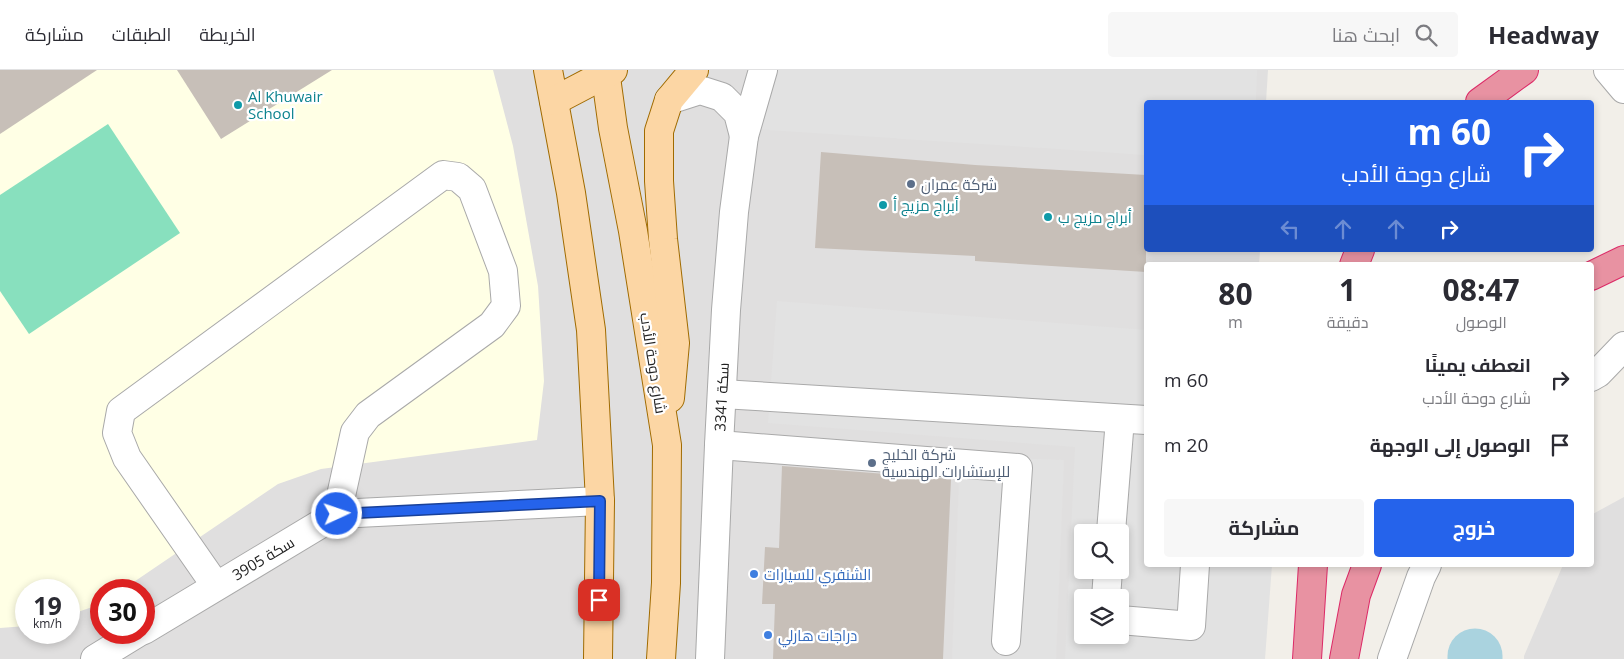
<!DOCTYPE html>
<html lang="ar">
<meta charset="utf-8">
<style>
body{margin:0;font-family:"Open Sans",Cairo,sans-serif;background:#f7f7f7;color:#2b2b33;direction:rtl;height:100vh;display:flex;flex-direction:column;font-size:19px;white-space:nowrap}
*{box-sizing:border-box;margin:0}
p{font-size:16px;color:#7c7c81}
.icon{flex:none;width:28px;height:28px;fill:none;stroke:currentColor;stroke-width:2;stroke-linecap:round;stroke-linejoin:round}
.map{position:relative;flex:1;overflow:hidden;direction:ltr}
.panel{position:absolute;left:1144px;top:192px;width:450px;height:305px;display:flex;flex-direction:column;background:#fff;border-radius:5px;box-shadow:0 2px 8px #0003;direction:rtl}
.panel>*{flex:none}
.top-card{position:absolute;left:1144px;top:30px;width:450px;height:152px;border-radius:5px;box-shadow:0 2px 8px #0003;direction:rtl;background:#2563eb;color:#fff;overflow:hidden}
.tools{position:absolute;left:1074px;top:454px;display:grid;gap:10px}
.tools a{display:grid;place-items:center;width:55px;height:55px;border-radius:5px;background:#fff;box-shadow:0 2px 8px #0003;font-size:25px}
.speed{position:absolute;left:15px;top:509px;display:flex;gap:10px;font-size:25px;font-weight:700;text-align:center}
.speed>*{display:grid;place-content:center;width:65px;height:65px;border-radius:50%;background:#fff;box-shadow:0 2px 8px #0003;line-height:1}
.speed small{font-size:12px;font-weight:400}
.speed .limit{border:8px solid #d22;background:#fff;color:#111}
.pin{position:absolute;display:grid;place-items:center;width:42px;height:42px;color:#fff;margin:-21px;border-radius:10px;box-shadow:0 2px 8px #0006}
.me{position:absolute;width:55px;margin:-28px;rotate:87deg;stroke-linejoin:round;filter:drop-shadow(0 0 4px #0008)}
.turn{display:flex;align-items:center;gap:18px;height:105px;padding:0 20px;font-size:22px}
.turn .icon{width:65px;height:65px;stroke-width:2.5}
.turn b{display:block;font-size:35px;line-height:42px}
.lanes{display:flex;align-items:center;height:48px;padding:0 20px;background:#0003;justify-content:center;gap:25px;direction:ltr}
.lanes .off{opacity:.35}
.eta{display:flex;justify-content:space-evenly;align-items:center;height:85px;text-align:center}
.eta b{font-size:30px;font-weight:700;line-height:35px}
.action{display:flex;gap:10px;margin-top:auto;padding:10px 20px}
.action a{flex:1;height:58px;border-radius:5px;background:#2563eb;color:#fff;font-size:20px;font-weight:700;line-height:58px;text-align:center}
.action a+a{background:#f7f7f7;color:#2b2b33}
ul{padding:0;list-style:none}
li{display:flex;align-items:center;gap:15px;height:65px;padding:0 20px}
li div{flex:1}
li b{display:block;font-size:19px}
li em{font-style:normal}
header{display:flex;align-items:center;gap:30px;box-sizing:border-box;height:70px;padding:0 25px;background:#fff;border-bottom:1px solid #e1e1e2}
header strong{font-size:24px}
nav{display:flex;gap:28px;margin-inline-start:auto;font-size:18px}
.search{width:350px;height:45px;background:#f7f7f7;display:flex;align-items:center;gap:12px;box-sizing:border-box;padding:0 18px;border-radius:5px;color:#7c7c81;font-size:19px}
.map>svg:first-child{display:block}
</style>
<header>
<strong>Headway</strong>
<div class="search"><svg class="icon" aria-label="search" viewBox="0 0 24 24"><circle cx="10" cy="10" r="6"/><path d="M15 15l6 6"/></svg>ابحث هنا</div>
<nav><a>الخريطة</a><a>الطبقات</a><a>مشاركة</a></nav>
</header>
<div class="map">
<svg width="1624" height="589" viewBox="0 0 1624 589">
<rect width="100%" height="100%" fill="#f2efe9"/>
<g fill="#e0dfdf" fill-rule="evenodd">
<path d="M0,0h1268l-2,32h-120v148h114l-1,15h-113v300l95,94h-1241zM1082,462h38v38h-38zM26,520h43v42h-43zM101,520h43v42h-43zM1082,528h38v37h-38z"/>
<polygon points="1624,427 1624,589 1524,589 1524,586 1563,495 1591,495 1591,445"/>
</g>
<polygon fill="#ffffe5" points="0,0 493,0 513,76 538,216 544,311 537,370 321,399 278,414 122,520 101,520 101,534 69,545 69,520 26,520 26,556 0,558"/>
<polygon fill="#88e0be" points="108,54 180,163 29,264 0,221 0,125"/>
<g fill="#e2e2e2" fill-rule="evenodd">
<polygon points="774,0 1257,0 1256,32 1146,32 1146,85 755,59"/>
<path d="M777,231l369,29v235h126l-7,94h-200l10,-212 -307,-24zM1082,462h38v38h-38zM1082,528h38v37h-38z"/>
<polygon points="960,386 1064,390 1056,589 952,589"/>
</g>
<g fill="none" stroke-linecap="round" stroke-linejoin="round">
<polyline stroke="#aad3df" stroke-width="55" points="1475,589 1475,586"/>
</g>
<g fill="#c7bfb8">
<polygon points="0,0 97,0 0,64"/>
<polygon points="177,0 332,0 221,69"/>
<polygon points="821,82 975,95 1146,105 1146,202 975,191 975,186 815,178"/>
<polygon points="782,396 951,409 943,589 773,589 775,534 762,534 765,477 779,478"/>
</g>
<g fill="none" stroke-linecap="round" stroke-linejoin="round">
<defs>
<g id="minor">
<polyline points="1608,0 1624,19"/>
<polyline points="669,30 700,20 722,27 738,43 744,66"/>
<polyline points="1591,307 1598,303 1624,276"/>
<polyline points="722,324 1146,350"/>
<polyline points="719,375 1018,398 1006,571"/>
<polyline points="1111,462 1120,349"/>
<polyline points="216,516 127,388 117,363 121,341 443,105 458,107 472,119 503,201 506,236 492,255 368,345 355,362 337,444"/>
<polyline points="1106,528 1108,500"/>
<polyline points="1120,550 1191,556 1195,495"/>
<polyline points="144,560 337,444 600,431"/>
<polyline points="95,589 139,562"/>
<polyline points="710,589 719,375 726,240 734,142 744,66 763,0"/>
<polyline points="1392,589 1421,507 1427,495"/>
</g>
<g id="major">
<polyline points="548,0 571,123 591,260 600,431 598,589"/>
<polyline points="605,0 613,58 633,161 667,375 666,513 661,589"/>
<polyline points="554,31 613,0"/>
<polyline points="670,328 675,273 663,169 659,111 659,61 669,30 694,0"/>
</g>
<g id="highway">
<polyline points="1480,32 1524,0"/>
<polyline points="1354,195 1360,180"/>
<polyline points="1591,206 1624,190"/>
<polyline points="1307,589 1313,495"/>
<polyline points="1344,589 1356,525 1367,495"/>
</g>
</defs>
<use href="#minor" stroke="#a9a9a9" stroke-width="30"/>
<use href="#major" stroke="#a06b00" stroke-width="30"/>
<use href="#highway" stroke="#dc2a67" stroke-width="30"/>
<use href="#minor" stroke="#fff" stroke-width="28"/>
<use href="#major" stroke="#fcd6a4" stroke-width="28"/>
<use href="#highway" stroke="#e892a2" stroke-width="28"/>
</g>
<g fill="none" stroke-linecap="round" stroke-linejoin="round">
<defs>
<polyline id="route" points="337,444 600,431 599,530"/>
</defs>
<use href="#route" stroke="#184099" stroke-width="12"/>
<use href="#route" stroke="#2563eb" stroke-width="9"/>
</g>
<g fill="#0f9aa8" stroke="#fff" stroke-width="2">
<circle cx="238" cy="35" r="5"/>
<circle cx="883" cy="135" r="5"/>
<circle cx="1048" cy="147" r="5"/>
</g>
<g fill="#5c6f8a" stroke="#fff" stroke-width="2">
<circle cx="911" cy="114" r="5"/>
<circle cx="872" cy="393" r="5"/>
</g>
<g fill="#3f7fe0" stroke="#fff" stroke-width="2">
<circle cx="754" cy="504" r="5"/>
<circle cx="768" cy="565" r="5"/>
</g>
<g text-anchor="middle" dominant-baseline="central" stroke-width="4.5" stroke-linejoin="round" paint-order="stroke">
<g font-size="15" fill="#0d838f" stroke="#fff" text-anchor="start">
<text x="248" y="26">Al Khuwair<tspan x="248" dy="17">School</tspan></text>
<text x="893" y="135">أبراج مزيج أ</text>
<text x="1058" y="147">أبراج مزيج ب</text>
</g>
<g font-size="15" fill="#4e5e75" stroke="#fff" text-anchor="start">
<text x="921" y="114">شركة عمران</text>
<text x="882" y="384">شركة الخليج<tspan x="882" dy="17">للإستشارات الهندسية</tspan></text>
</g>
<g font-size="15" fill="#222" stroke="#fff">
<text transform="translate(654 293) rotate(81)">شارع دوحة الأدب</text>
<text transform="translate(721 327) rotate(-87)">سكة 3341</text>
<text transform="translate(263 488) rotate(-31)">سكة 3905</text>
</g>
<g font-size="15" fill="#366cbe" stroke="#fff" text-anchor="start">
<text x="764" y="504">الشنفري للسيارات</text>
<text x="778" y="565">دراجات هارلي</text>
</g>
</g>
</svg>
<div class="tools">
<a><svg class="icon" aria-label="search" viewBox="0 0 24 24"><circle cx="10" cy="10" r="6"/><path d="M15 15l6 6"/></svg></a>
<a><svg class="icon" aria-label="layers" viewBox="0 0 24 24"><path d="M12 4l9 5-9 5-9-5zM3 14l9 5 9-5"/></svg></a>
</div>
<div class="speed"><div>19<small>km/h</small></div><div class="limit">30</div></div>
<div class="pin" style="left:599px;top:530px;background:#d93025"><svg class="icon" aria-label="arrive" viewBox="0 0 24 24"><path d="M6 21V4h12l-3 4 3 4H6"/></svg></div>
<svg class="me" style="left:337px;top:444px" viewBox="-20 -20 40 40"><circle r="17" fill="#2563eb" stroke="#fff" stroke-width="3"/><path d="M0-11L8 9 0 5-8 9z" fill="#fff"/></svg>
<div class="top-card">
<div class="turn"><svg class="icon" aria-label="right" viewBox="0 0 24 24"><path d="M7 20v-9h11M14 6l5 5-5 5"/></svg><div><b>60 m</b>شارع دوحة الأدب</div></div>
<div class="lanes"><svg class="icon off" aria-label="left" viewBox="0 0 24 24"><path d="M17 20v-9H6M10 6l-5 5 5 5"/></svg><svg class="icon off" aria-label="ahead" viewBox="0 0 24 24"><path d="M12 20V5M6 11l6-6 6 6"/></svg><svg class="icon off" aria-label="ahead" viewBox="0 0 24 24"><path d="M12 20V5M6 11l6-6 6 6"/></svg><svg class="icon" aria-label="right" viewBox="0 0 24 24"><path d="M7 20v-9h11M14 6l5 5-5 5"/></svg></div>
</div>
<section class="panel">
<div class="eta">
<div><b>08:47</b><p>الوصول</p></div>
<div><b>1</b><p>دقيقة</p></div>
<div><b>80</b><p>m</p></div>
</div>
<ul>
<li><svg class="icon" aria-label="right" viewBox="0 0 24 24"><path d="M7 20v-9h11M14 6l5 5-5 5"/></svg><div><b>انعطف يمينًا</b><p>شارع دوحة الأدب</p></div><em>60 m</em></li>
<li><svg class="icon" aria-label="arrive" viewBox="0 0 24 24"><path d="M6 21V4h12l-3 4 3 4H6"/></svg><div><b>الوصول إلى الوجهة</b></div><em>20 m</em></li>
</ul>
<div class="action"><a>خروج</a><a>مشاركة</a></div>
</section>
</div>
